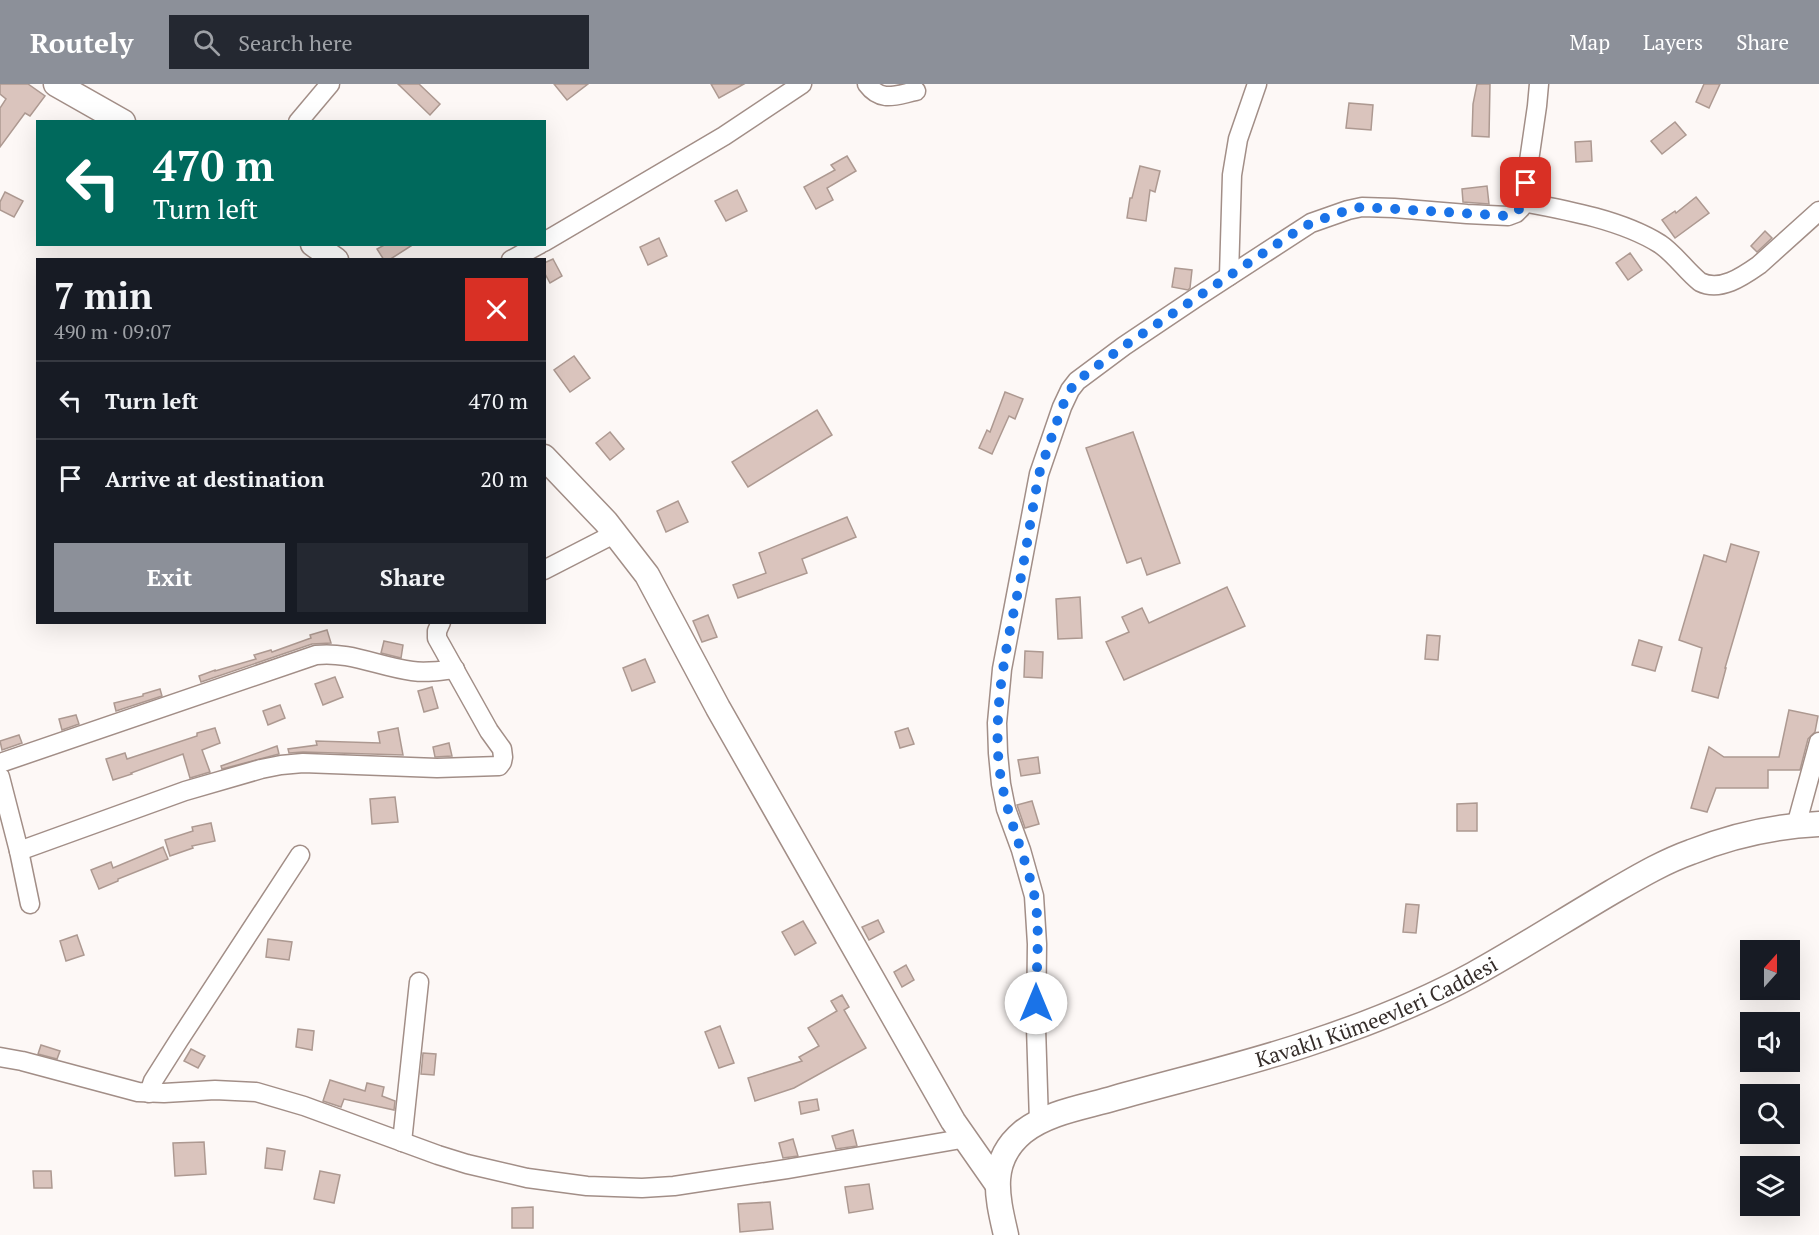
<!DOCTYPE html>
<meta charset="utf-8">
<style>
body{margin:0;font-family:"PT Serif",serif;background:#242831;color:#f1f3f6;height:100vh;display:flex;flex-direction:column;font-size:22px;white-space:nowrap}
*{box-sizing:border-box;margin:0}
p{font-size:20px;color:#9ea1a6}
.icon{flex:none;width:33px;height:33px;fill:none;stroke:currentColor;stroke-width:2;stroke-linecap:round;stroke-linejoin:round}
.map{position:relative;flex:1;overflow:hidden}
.sheet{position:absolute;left:36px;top:174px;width:510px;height:366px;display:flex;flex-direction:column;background:#171b24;border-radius:0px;box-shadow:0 6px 24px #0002}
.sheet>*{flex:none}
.banner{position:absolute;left:36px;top:36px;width:510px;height:126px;border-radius:0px;box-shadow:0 6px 24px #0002;background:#00695c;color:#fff;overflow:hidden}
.needle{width:39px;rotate:21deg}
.fabs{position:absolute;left:1740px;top:856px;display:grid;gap:12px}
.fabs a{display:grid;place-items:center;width:60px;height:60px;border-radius:0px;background:#171b24;box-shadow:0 6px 24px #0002;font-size:30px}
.pin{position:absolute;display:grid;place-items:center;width:51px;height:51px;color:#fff;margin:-26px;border-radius:12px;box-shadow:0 3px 9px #0006}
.me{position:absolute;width:66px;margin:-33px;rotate:0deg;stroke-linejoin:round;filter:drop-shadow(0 0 4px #0008)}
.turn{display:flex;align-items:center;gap:21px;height:126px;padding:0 18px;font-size:27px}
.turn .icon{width:78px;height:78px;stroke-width:2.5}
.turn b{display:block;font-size:42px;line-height:51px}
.round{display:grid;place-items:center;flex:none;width:63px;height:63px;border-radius:0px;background:#242831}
.summary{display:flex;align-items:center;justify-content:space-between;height:102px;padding:0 18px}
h1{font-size:36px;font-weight:600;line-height:45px}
.action{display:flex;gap:12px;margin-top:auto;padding:12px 18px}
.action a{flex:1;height:69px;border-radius:0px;background:#8c9099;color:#fff;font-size:24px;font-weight:600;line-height:69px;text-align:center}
.action a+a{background:#242831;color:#f1f3f6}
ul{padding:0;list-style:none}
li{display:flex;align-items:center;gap:18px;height:78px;padding:0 18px;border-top:2px solid #363941}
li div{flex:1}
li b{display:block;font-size:22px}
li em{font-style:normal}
header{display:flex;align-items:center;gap:36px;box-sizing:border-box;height:84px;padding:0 30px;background:#8c9099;color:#fff}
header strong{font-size:28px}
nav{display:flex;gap:33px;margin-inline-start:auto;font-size:21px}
.search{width:420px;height:54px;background:#242831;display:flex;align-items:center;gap:15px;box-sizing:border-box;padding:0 21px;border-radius:0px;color:#9ea1a6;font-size:22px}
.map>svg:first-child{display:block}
</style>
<header>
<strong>Routely</strong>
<div class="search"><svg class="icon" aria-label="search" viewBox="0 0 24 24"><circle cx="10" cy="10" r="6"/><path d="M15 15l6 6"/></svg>Search here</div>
<nav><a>Map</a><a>Layers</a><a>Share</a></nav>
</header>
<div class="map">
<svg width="1819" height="1151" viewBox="0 0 1819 1151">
<rect width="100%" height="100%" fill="#fdf8f6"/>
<g fill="#dac4bd" stroke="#ad9991" stroke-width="1.5">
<polygon points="0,0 28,0 45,12 30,32 25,29 0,63 0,24 6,15 0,10"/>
<polygon points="398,0 419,0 440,20 430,31"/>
<polygon points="554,0 588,0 567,16"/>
<polygon points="711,0 744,0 719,14"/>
<polygon points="1477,0 1490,0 1489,53 1472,52 1473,20"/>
<polygon points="1704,0 1720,0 1709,24 1696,18"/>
<polygon points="1349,19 1373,21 1371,46 1346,44"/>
<polygon points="1675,38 1686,51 1662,70 1651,57"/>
<polygon points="1591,57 1592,77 1576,78 1575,58"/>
<polygon points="847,72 856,87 827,104 833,116 816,125 804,103 835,86 831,81"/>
<polygon points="1140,82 1160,87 1155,108 1150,106 1146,137 1127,134 1130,114 1132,114"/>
<polygon points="1487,102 1489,120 1463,118 1462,105"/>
<polygon points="737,106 747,127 726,137 715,117"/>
<polygon points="5,108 23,117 14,133 0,126 0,118"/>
<polygon points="1696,113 1709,129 1675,154 1662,136 1675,127 1676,129"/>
<polygon points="1765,147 1772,154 1757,168 1751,162"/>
<polygon points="659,154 667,172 648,181 640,163"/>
<polygon points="386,160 414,160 389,176 384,176 377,165"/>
<polygon points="1630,169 1642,186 1628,196 1616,179"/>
<polygon points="553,175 562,192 550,199 544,188 544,179"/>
<polygon points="1175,184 1192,186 1190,204 1188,206 1172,203"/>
<polygon points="574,272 590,294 570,308 554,286"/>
<polygon points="1005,308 1023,315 1015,335 1009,332 992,370 979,364 987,346 990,348"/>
<polygon points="817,326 832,351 748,403 732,378"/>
<polygon points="610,348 624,365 610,376 596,359"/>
<polygon points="1133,348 1180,479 1147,491 1141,474 1127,479 1086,364"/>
<polygon points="678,417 688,438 666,448 657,427"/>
<polygon points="847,433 856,453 802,475 807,489 738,514 733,501 766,489 759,469"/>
<polygon points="1731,460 1759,468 1725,584 1726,584 1718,614 1692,607 1702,564 1679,556 1704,471 1726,478"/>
<polygon points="1227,503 1245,542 1124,596 1106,558 1129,548 1122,533 1142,524 1149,539"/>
<polygon points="1080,513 1082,554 1058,555 1056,515"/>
<polygon points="708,531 717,553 702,558 693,537"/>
<polygon points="327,546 331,559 312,560 201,598 199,592 215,586 215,587 256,575 254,571 271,566 272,568 311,554 310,551"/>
<polygon points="1427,551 1440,552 1438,576 1425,575"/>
<polygon points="1639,556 1662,563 1655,587 1632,581"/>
<polygon points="384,557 403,561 401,574 381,569"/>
<polygon points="1025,567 1043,568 1042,594 1024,593"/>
<polygon points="645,575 655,598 632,607 623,584"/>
<polygon points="335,593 343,613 323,621 315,600"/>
<polygon points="432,603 438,624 424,628 418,607"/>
<polygon points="160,605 162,612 116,627 114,619 143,612 143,610"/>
<polygon points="280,621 285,634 268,641 263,627"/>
<polygon points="1789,626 1818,632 1815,648 1808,655 1800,686 1768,686 1768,704 1716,704 1707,728 1691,724 1709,663 1724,673 1779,673"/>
<polygon points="76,631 79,640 62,646 59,635"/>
<polygon points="215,644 220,659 202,666 210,688 190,694 183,670 131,689 132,690 113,696 106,675 125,669 127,675 197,652 197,649"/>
<polygon points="398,644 403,671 303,668 289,669 288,665 317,661 316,657 380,659 378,648"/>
<polygon points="908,644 914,660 900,664 895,648"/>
<polygon points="19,651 22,659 2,666 0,657"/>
<polygon points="449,659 452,672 435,673 433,663"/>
<polygon points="277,662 279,670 222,685 221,682"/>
<polygon points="1038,673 1040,689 1021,692 1018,676"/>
<polygon points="395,713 398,738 372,740 370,715"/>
<polygon points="1032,717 1039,740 1025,744 1017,721"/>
<polygon points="1477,719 1477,747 1457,747 1457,720"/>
<polygon points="211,739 215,757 192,762 193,764 170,772 165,756 193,747 192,743"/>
<polygon points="163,763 168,775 118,795 118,797 99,805 91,786 111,778 113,784"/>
<polygon points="1406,820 1419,821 1416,849 1403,848"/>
<polygon points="878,836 884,848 869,856 862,843"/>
<polygon points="803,837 816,859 795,871 782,848"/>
<polygon points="77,851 84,871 66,877 60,857"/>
<polygon points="268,855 292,858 289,876 266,873"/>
<polygon points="906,881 914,896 902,903 894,888"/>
<polygon points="842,911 849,923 844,926 866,964 794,1004 755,1017 748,994 802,977 799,973 819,962 808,944 837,927 831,917"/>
<polygon points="720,942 734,979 719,984 705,948"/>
<polygon points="298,945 314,947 312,966 296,963"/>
<polygon points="41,961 60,967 57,975 38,970"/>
<polygon points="191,965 205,972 198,984 184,977"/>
<polygon points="423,969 436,970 434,991 421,990"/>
<polygon points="330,996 365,1007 367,999 384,1003 382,1012 395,1017 394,1026 344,1015 341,1023 323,1017"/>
<polygon points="817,1015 819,1026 801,1030 799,1018"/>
<polygon points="853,1046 857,1062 836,1065 832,1052"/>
<polygon points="793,1055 798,1072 783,1074 779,1059"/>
<polygon points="204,1058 206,1090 175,1092 173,1059"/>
<polygon points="267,1064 285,1067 282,1086 265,1084"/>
<polygon points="33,1087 51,1087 52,1104 34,1104"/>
<polygon points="320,1087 340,1091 334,1119 314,1115"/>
<polygon points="869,1100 873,1125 849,1129 845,1103"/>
<polygon points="770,1118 773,1145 740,1148 738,1120"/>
<polygon points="533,1123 533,1144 512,1144 512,1124"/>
</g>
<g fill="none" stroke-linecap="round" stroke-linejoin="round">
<defs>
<g id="street">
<path d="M867,0c14,19 29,11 49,7"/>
<polyline points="298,38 330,0"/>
<path d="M1523,118c43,8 99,18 137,42 15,10 26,27 40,38 20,10 42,-5 59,-17l60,-54"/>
<polyline points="544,158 724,52 802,0"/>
<polyline points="511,176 540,160"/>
<polyline points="1229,192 1232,91 1238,55 1257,0"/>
<polyline points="544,486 616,449"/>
<path d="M0,679l316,-108c33,-4 64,12 96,16 15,2 28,0 43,-2"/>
<polyline points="0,693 19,767 30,820"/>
<polyline points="1796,742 1819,658"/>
<polyline points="19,767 185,707 261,685 281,681 303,679 437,684 499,682 502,678 503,673 502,665 489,647 437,554 437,547 441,538"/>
<polyline points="0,973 22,977 138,1008 164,1009 215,1006 256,1008 304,1022 438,1071 467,1080 527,1094 587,1102 642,1104 674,1102 787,1085 967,1054"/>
<polyline points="149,1009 153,997 179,956 300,771"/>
<polyline points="1039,1038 1036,943 1037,860 1034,812 1021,766 1006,725 1001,700 998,669 997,639 1002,585 1039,390 1062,323 1070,306 1077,297 1124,262 1197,213 1311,139 1348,126 1362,123 1394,124 1467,130 1508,132 1516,129 1521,124 1523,118 1537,22 1539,0"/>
<polyline points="402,1058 419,898"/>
</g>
<g id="secondary">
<polyline points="56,0 123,38"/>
<polyline points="313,160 336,176"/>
<polyline points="544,373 606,438 647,491 718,624 953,1037 997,1100"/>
<path id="s1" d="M1006,1151c-9,-39 -18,-74 17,-103 25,-20 62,-25 92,-34 64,-18 129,-33 192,-54 58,-19 114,-41 167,-70 47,-26 92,-55 138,-82 26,-15 51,-30 79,-40 40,-16 85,-26 128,-28"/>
</g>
</defs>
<use href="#street" stroke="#a28e87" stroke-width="21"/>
<use href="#secondary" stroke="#a28e87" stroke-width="27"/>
<use href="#street" stroke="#fff" stroke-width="18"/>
<use href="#secondary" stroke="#fff" stroke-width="24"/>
</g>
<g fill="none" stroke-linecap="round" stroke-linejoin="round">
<path stroke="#1a73e8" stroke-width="10" stroke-dasharray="0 18" d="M1036,919c0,-32 5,-78 -2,-109 -12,-50 -33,-88 -36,-141 -3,-58 10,-114 22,-171 7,-36 12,-72 19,-108l23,-67 8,-17 7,-9 47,-35 165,-110 22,-13 37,-13 14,-3 146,9c17,-6 15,-17 18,-33"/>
</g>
<g text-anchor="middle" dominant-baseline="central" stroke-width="6" stroke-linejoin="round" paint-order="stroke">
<g font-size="21" fill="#352d2a" stroke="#fff">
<text stroke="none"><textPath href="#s1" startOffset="486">Kavaklı Kümeevleri Caddesi</textPath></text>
</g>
</g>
</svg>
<div class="fabs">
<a><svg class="needle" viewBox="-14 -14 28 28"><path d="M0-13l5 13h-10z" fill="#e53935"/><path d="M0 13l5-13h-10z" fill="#9ea1a6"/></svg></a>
<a><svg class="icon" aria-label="sound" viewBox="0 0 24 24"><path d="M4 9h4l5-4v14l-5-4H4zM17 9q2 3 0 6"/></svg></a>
<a><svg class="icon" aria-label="search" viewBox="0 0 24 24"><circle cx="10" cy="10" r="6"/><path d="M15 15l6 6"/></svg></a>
<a><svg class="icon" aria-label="layers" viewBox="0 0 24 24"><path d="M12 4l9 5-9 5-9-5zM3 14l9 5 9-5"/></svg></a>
</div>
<div class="pin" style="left:1526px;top:99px;background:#d93025"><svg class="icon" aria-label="arrive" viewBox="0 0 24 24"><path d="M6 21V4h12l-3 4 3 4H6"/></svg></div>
<svg class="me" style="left:1036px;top:919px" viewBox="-20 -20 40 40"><circle r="19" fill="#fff"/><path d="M0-13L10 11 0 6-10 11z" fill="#1a73e8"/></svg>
<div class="banner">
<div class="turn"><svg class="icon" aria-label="left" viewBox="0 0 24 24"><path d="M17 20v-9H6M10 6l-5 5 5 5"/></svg><div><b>470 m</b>Turn left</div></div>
</div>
<section class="sheet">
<div class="summary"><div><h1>7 min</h1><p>490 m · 09:07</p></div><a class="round" style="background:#d93025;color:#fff"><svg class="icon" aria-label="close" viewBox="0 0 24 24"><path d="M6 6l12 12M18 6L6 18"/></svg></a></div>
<ul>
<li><svg class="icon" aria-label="left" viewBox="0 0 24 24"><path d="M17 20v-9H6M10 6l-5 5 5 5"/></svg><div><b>Turn left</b></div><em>470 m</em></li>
<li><svg class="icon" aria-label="arrive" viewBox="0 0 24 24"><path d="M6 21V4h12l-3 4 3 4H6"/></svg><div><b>Arrive at destination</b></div><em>20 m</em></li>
</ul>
<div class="action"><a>Exit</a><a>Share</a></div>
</section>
</div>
